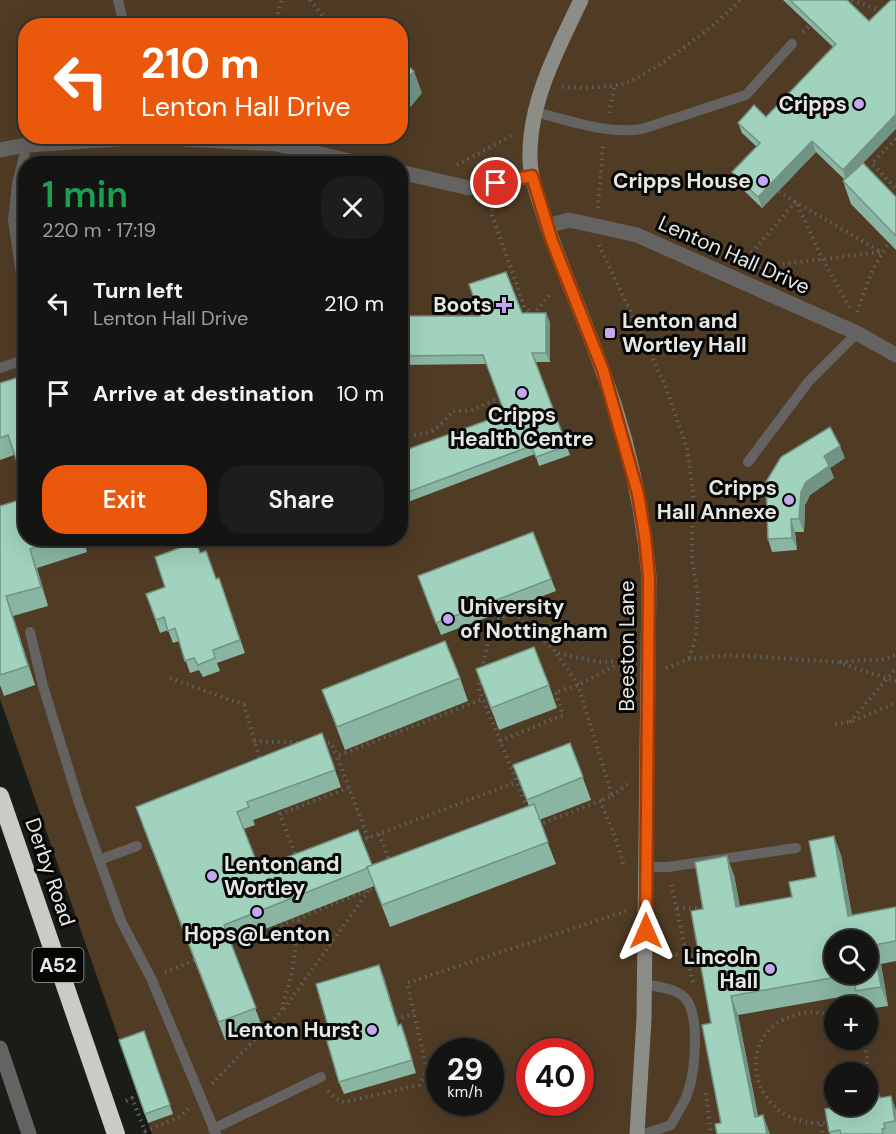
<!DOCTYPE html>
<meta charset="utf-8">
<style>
body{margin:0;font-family:"DM Sans",sans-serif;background:#1d1e1b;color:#f1f3f6;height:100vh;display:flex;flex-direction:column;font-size:22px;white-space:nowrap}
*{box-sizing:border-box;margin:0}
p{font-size:20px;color:#9d9f9f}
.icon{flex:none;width:33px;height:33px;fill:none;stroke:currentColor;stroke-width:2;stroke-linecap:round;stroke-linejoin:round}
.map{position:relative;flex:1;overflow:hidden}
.panel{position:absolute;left:18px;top:156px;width:390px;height:390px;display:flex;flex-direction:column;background:#141512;border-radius:24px;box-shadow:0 6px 24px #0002,0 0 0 2px #333432}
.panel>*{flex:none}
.guide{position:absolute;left:18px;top:18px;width:390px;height:126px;border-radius:24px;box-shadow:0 6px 24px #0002,0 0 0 2px #333432;background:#ea580c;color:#fff;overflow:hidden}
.fabs{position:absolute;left:824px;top:930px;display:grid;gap:12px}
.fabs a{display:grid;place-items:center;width:54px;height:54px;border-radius:50%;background:#141512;box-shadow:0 6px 24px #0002,0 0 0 2px #333432;font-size:30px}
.speed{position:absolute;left:426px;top:1038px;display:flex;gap:12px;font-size:30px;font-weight:700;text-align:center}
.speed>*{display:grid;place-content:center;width:78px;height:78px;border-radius:50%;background:#141512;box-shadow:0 6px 24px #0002,0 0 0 2px #333432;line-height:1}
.speed small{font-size:15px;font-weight:400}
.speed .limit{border:9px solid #d22;background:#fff;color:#111}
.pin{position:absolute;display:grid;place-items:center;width:51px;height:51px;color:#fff;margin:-26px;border:3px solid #fff;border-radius:50%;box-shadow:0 2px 6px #0007}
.me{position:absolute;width:66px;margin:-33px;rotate:0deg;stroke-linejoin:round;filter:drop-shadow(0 0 4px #0008)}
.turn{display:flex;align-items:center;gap:21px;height:126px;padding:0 24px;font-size:27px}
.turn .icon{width:78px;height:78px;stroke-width:2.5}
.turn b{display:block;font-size:42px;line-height:51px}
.round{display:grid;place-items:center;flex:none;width:63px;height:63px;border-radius:24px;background:#1d1e1b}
.headline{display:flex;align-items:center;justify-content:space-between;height:102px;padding:0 24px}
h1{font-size:36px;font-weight:600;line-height:45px;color:#1e9e55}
.primary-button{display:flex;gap:12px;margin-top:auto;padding:12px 24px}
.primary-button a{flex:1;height:69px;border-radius:24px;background:#ea580c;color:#fff;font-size:24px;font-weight:600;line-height:69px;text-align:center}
.primary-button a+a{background:#1d1e1b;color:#f1f3f6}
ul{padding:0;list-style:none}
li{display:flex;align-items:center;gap:18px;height:90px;padding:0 24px}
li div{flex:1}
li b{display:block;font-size:22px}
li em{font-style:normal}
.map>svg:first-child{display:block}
</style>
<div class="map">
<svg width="896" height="1134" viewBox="0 0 896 1134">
<rect width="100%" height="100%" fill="#1a1c18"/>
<path fill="#503b25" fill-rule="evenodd" d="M0,0h896v1134h-744l-152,-435zM26,26h374v110h-374zM26,164h374v374h-374zM834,940h33v34h-33zM834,1006h33v34h-33zM440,1052h50v50h-50zM530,1052h50v50h-50zM834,1072h33v34h-33z"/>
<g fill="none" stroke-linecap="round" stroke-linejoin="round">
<g stroke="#60625f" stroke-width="4" stroke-dasharray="1.5 4.5" stroke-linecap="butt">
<polyline points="310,0 331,26"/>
<polyline points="852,0 884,12"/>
<polyline points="278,26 278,13 282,0"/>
<polyline points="803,32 810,25"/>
<path d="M562,87c20,1 40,1 60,-3 26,-6 100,-63 118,-84"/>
<polyline points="609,113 615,84"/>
<polyline points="896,139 872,163 896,189"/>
<polyline points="457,165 511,136"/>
<polyline points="494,203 492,215 525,308 533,315"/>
<polyline points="598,208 603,144"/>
<polyline points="599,245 665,385 687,448 693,492 692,559 698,596 696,636 689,659"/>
<polyline points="744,262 796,201 822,258 850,308"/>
<polyline points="759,267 881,252 777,191"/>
<polyline points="857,312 872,271 889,242"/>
<polyline points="533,315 551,293"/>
<path d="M403,439c9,-5 14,-4 24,-6 10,-2 19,-14 26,-22h17l30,-13"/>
<polyline points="557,654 578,685 612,796 600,801"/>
<polyline points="840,662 884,659 896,655"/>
<polyline points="666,668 689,659 728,655 837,662 896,681"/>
<polyline points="482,669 492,622 514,613 557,653 598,662 623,661"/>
<polyline points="480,677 479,690 483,699"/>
<polyline points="170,678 244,705 260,760"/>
<polyline points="850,722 896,668"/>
<polyline points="835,724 850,722 896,703"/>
<polyline points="254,741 303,743"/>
<polyline points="500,741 563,715 555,692 578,685 622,662"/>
<polyline points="322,743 331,743 337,756"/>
<polyline points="612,796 628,784"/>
<polyline points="538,825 600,801 616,839 624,867"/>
<polyline points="379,834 390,862"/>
<polyline points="368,838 337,756 483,699 529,812"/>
<polyline points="360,841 517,782"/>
<polyline points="297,859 280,814 348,788"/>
<polyline points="677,908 706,908"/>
<polyline points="231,946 377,886"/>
<polyline points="664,952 687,957 671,883"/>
<polyline points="165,972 195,960"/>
<polyline points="693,982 687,957 701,951"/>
<polyline points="284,1009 369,890"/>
<polyline points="396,1019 414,1014"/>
<polyline points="243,1033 244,1037 257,1031 258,1036"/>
<polyline points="860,1040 867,1054 867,1080"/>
<polyline points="212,1084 281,1012 292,972 299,920"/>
<polyline points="328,1091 335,1098 344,1102 419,1085 427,1070 407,983 626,911"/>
<polyline points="706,1093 711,1134"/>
<polyline points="126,1101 132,1098 145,1131 180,1117 188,1109"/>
<path d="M831,1122c-78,12 -106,-89 -33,-108 12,-3 25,-2 36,3"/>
<polyline points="821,1125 823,1134"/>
</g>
<g stroke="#646361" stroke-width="10">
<polyline points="118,0 124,26"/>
<path d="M535,112c33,8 73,23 107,17l104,-34 46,-51"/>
<polyline points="26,308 13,220 17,183 27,145"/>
<polyline points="0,368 26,359"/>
<polyline points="748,462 809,381 857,333"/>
<polyline points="30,632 43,686 79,803 121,921 151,978 216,1134"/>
<polyline points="99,860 137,846"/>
<polyline points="646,867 668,867 796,848"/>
<polyline points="213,1129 321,1077"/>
<path d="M644,1134l27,-9c5,-11 14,-22 17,-33 7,-21 13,-79 -4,-95 -9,-9 -27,-10 -39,-13"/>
</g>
<g stroke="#646361" stroke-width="15">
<polyline points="0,150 27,145 148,137 276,144 363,164"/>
<polyline points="400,172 469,188 532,176"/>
<polyline points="547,226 569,220 637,235 857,333 896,355"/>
<polyline points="0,1048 29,1134"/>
</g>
<path stroke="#8d8d88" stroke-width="15" d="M581,0c-23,48 -51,100 -51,154 -1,18 6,36 11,53 17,55 42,108 61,162 25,67 41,138 47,208l-5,442 -7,115"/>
<polyline stroke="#cbcac4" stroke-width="18" points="0,796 116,1134"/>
</g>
<g fill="#8ab5a3">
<polygon points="783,0 847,0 864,163 896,197 896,250 851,204 843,181 845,180 816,152 762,208 736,183 732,172 757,147 742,133 738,123 766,117 833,47"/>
<polygon points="522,313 550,322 550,362 536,362 570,455 539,466 535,454 400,505 400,452 505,414 486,364 400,365 400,316 480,316"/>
<polygon points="0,383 14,455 0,460"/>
<polygon points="845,458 830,468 834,478 810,495 805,505 804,532 795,532 797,550 772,552 768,539 766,482"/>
<polygon points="0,506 26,538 83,538 87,552 37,568 48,606 13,616 35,685 4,696 0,685"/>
<polygon points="533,532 556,591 441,635 418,576"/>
<polygon points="200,553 216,579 219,578 245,653 217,663 220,671 203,677 199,670 190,673 179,641 173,643 168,630 160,633 146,594 165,587"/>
<polygon points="476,669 549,685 557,708 499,730"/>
<polygon points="460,678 468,701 345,750 322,690"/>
<polygon points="322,733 341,787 253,820 255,825 244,829 259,868 372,865 529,806 513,765 570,743 591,800 539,820 556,864 390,927 374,886 230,943 262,1026 225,1040 142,824"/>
<polygon points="841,855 852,915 896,907 896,961 881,964 888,1006 867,1009 867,1006 862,1006 857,994 738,1015 758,1116 721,1123 711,1023 703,909 734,875 740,907 792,897"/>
<polygon points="379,965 398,1025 401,1024 416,1073 344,1094 339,1082 332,1040"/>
<polygon points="144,1031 173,1114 148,1123 119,1040"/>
<polygon points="881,1098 896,1110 896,1134 830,1134 825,1109"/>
</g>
<g fill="#709384">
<polygon points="414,71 422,93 400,120 400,88"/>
<polygon points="896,114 896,129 846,181 843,170"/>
<polygon points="812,141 816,152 762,208 758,197"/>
<polygon points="546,313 550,322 550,362 546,353"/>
<polygon points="840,446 845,458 830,468 834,478 810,495 805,505 804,532 799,519 801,492 806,482 824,456"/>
<polygon points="791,519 795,532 797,550 792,538"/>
<polygon points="30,549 37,568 48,606 41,587"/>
<polygon points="6,596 13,616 35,685 28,666"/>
<polygon points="834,836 841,855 855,935 848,916"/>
<polygon points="727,856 734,875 743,926 736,907"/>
<polygon points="874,945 881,964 888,1006 881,987"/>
<polygon points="379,965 384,977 402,1038 398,1026"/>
<polygon points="731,996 738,1015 761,1134 755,1117"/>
<polygon points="401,1024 406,1037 416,1073 412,1060"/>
<polygon points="891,1096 896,1110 896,1123 895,1121"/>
<polygon points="763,1115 770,1134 767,1134"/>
</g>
<g fill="#a0d2bd" stroke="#709384" stroke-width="1.5" fill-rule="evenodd">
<polygon points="790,0 847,0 869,21 891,0 896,0 896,114 843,170 812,141 758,197 732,172 760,143 738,123 754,105 766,117 836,44"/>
<polygon points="400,60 414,71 400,88"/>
<polygon points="863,163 896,197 896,236 843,181"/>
<polygon points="506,272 522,313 546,313 546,353 532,353 567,446 536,457 531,446 400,495 400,452 505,414 483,355 400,356 400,316 480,316 469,284"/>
<polygon points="26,375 26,489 8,435 0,438 0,383"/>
<polygon points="830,427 840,446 824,456 829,466 806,482 801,492 799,519 791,519 792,538 768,539 766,482 781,457"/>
<polygon points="26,498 26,538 61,538 30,549 41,587 6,596 28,666 0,675 0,506"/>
<polygon points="533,532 551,579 436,623 418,576"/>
<polygon points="196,542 200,553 206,551 216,579 219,578 240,640 213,650 215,658 198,665 194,658 185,661 175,628 168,631 164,617 156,620 146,594 165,587 155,557"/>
<polygon points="445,641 460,678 337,727 322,690"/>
<polygon points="534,647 549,685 491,708 476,669"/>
<polygon points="322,733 335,770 247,802 249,807 237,812 259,868 358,830 372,865 367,867 368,868 224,925 256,1008 219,1022 136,807"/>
<polygon points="570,743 583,777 527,800 513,765"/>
<polygon points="534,804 548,842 382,905 367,867"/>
<path d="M834,836l14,80 48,-9v34l-22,4 7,42 -25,4 -3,-17 -122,22 24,121 8,-2 4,19h-50l-2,-10 6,-1 -19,-98 9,-2 -20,-112 12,-2 -8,-47 32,-6 9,51 56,-10 -3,-15 27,-5 -7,-36zM834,940h33v34h-33z"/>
<polygon points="379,965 398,1026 401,1024 412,1060 339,1082 327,1041 332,1040 316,984"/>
<polygon points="144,1031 170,1105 145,1114 119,1040"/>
<polygon points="879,1093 880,1098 891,1096 895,1121 884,1123 885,1128 882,1129 883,1134 841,1134 840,1130 829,1132 825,1109 836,1107 836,1106 867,1106 867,1096"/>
</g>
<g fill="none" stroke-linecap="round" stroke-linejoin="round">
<defs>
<polyline id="route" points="496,183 532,176 552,241 603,370 638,494 645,536 649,577 646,931"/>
</defs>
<use href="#route" stroke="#983908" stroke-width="15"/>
<use href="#route" stroke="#ea580c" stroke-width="10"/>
</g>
<g fill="#c2a8f2" stroke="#060605" stroke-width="2">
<circle cx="859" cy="104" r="6"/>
<circle cx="763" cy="181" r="6"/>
<path d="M501 296h6v6h6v6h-6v6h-6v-6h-6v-6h6z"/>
<rect x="604" y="327" width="12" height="12" rx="3"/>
<circle cx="522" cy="393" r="6"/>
<circle cx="789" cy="500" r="6"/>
<circle cx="448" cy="619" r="6"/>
<circle cx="212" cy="876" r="6"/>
<circle cx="257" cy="912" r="6"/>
<circle cx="770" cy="969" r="6"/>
<circle cx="372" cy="1030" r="6"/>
</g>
<g text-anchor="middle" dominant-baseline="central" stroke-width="6" stroke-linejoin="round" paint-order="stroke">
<rect fill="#060605" stroke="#a3a4a2" stroke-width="1.5" x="32.5" y="948" width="51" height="34" rx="4.5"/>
<g font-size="20" font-weight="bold" fill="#e6e8e5">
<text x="58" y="965">A52</text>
</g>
<g font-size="21" font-weight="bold" fill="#e6e8e5" stroke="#060605" text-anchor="end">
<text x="847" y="104">Cripps</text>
<text x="751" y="181">Cripps House</text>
<text x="492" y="305">Boots</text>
<text x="622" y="321" text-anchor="start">Lenton and<tspan x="622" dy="24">Wortley Hall</tspan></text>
<text x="522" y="415" text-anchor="middle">Cripps<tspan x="522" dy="24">Health Centre</tspan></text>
<text x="777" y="488">Cripps<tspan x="777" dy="24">Hall Annexe</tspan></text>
<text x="460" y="607" text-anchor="start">University<tspan x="460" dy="24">of Nottingham</tspan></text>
<text x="224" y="864" text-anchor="start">Lenton and<tspan x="224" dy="24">Wortley</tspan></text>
<text x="257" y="934" text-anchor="middle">Hops@Lenton</text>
<text x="758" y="957">Lincoln<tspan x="758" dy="24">Hall</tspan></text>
<text x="360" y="1030">Lenton Hurst</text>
</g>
<g font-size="21" fill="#e6e8e5" stroke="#060605">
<text transform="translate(734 255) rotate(24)">Lenton Hall Drive</text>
<text transform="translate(627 646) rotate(-90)">Beeston Lane</text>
<text transform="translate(50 872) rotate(71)">Derby Road</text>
</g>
</g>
</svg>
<div class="fabs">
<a><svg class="icon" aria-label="search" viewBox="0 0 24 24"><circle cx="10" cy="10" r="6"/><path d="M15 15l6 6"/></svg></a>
<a>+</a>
<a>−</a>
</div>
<div class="speed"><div>29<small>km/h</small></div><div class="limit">40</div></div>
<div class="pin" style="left:496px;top:183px;background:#d93025"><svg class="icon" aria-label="arrive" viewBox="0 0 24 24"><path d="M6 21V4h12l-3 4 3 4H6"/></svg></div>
<svg class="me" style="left:646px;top:931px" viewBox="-20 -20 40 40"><path d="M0-17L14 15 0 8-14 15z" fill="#ea580c" stroke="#fff" stroke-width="4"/></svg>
<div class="guide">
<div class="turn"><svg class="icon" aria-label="left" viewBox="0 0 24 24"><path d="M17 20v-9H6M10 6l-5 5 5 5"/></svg><div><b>210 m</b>Lenton Hall Drive</div></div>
</div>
<section class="panel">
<div class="headline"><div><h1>1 min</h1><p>220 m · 17:19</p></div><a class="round"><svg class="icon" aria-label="close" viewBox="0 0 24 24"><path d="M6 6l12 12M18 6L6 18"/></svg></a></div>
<ul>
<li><svg class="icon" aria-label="left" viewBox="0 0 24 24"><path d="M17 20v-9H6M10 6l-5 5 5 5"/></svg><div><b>Turn left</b><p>Lenton Hall Drive</p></div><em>210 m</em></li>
<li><svg class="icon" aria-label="arrive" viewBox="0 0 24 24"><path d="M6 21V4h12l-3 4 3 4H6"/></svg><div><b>Arrive at destination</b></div><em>10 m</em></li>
</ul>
<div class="primary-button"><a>Exit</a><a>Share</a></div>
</section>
</div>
